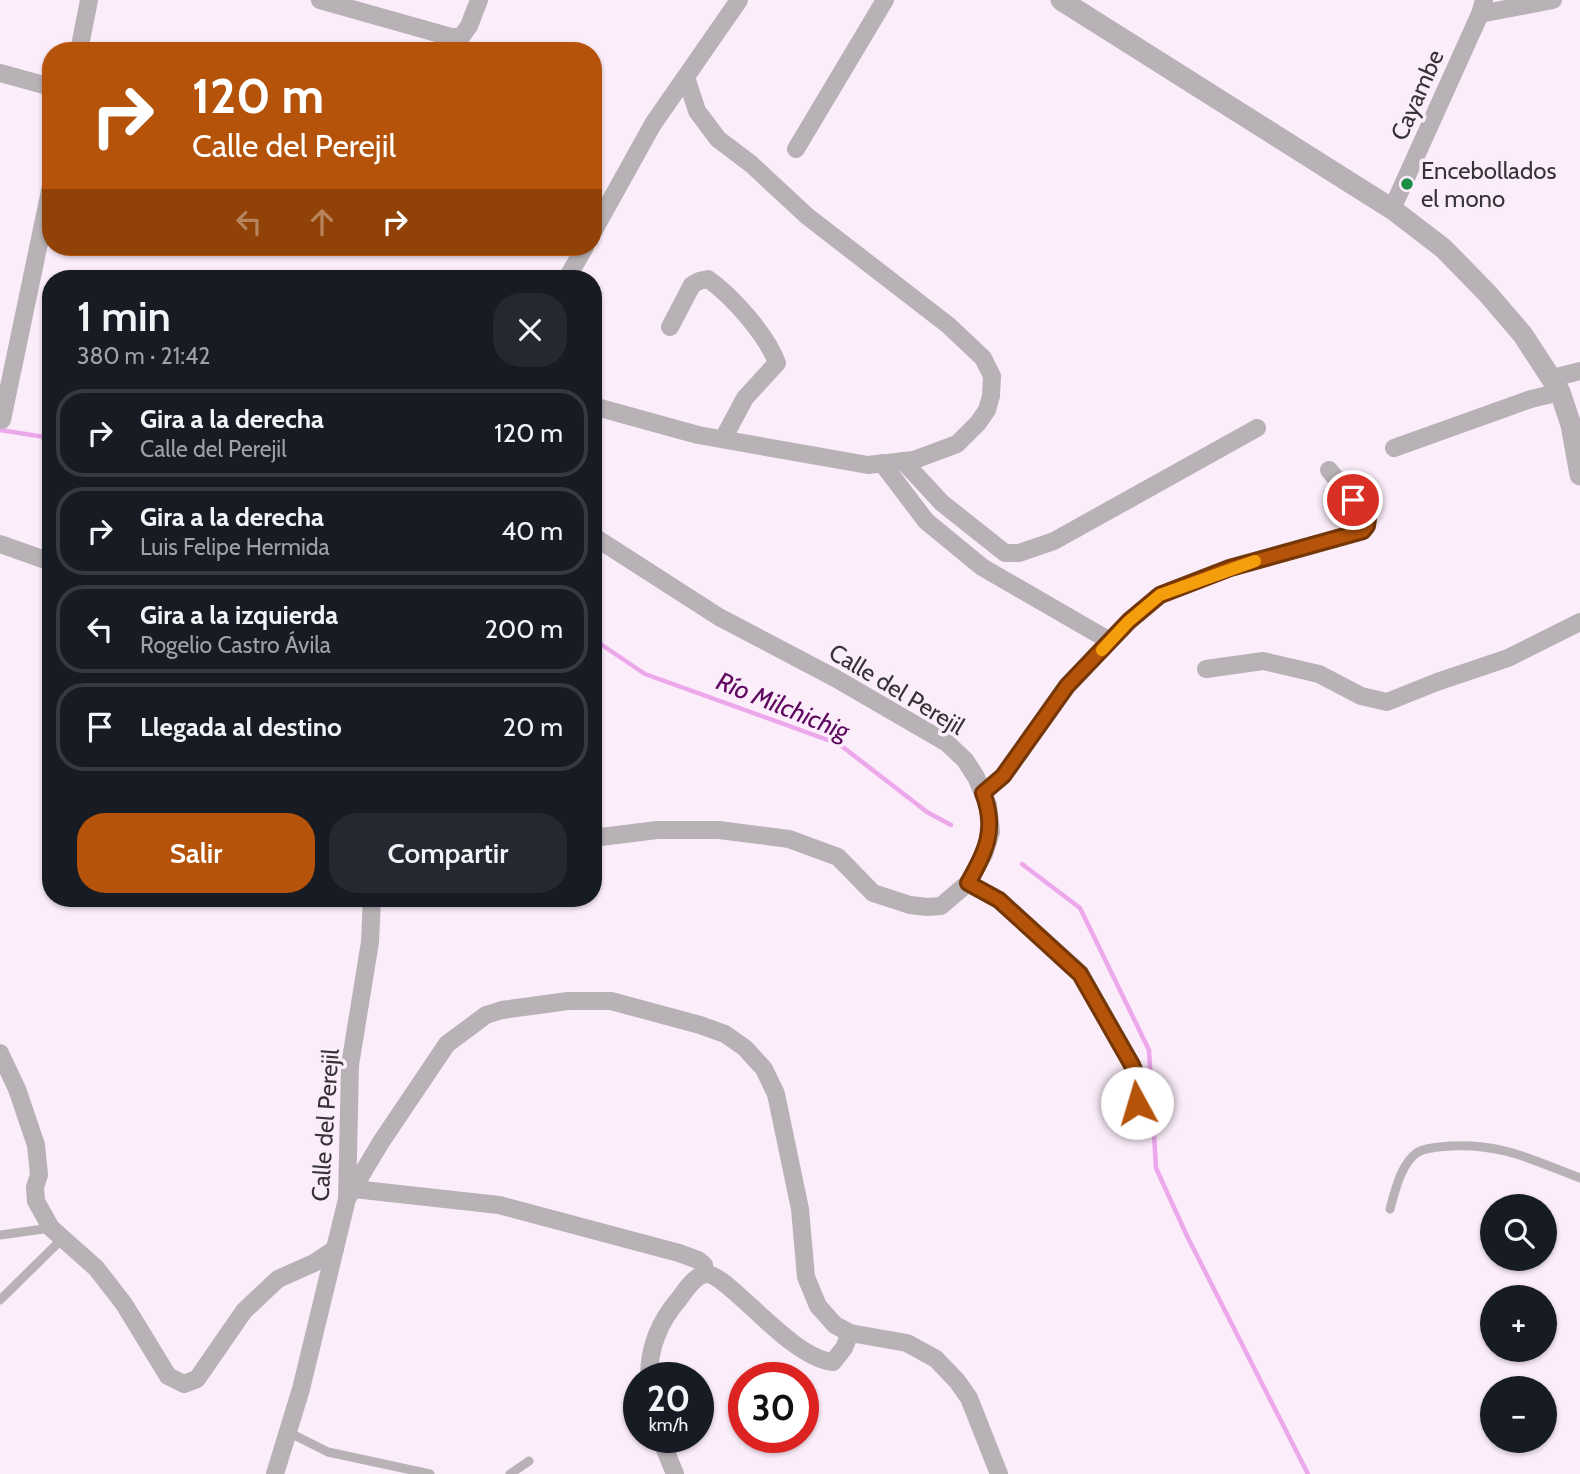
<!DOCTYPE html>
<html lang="es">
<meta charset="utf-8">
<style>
body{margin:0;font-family:Cabin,sans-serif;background:#242831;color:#f1f3f6;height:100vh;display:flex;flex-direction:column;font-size:26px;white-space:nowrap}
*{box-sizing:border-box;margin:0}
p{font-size:23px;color:#9ea1a6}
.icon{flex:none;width:38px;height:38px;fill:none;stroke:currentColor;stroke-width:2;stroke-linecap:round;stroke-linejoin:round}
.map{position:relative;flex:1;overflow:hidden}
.side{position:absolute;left:42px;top:270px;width:560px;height:637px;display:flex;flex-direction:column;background:#171b24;border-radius:28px;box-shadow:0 2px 5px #0004}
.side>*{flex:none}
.hud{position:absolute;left:42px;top:42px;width:560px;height:214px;border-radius:28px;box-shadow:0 2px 5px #0004;background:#b45309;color:#fff;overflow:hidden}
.controls{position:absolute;left:1480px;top:1194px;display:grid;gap:14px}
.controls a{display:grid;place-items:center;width:77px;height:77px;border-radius:50%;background:#171b24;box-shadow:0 2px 5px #0004;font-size:35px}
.speed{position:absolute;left:623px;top:1362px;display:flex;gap:14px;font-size:35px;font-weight:700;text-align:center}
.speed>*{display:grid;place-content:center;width:91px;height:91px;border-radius:50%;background:#171b24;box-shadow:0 2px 5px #0004;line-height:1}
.speed small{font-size:18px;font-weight:400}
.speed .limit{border:10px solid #d22;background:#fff;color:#111}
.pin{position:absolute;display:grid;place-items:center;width:60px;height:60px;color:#fff;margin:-30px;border:4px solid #fff;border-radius:50%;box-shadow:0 2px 7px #0007}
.me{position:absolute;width:77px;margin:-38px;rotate:354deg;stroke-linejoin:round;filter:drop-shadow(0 0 5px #0008)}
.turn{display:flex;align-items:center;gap:24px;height:147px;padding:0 35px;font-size:32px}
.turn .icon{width:91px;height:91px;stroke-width:2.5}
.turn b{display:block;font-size:49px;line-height:60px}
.lanes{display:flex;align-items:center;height:66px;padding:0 35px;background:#0003;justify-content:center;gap:35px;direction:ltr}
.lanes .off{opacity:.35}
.round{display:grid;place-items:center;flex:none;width:74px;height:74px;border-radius:28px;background:#242831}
.headline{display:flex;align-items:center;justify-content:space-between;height:119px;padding:0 35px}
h1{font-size:42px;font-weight:600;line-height:52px}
.button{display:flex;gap:14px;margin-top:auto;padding:14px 35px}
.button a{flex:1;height:80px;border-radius:28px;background:#b45309;color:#fff;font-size:28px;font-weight:600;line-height:80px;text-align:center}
.button a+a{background:#242831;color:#f1f3f6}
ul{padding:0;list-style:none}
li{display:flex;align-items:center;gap:21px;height:88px;margin:0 14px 10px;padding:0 21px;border:4px solid #363941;border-radius:28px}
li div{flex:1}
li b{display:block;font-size:26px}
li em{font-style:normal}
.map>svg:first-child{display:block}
</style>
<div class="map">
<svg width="1580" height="1474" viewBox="0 0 1580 1474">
<rect width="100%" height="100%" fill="#fbedfa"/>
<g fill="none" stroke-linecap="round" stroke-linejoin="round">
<g stroke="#eda7eb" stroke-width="4.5">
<polyline points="0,430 51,438"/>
<polyline points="593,639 645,674 839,744 927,812 951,825"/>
<polyline points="1022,864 1080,908 1149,1050 1156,1168 1187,1236 1308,1474"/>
</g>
<g stroke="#b8b2b7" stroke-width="9">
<path d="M1390,1209c5,-18 11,-46 28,-57 9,-5 22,-5 32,-6 51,-3 83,14 130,32"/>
<polyline points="0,1235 51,1228"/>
<polyline points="0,1300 62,1239"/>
<polyline points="288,1432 328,1452 430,1474"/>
<polyline points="510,1474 529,1461"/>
</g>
<g stroke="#b8b2b7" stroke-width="18">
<polyline points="320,0 451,37 461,37 469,26 479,0"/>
<polyline points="1480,14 1553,0"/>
<polyline points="79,51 89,0"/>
<polyline points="0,73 51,87"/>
<polyline points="796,149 885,0"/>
<polyline points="1392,209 1480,14 1484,0"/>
<polyline points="593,232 653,124 739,0"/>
<polyline points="567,278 585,247"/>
<path d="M670,327l22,-42 7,-4 9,-2c24,17 59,56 69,84l-32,35 -22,41"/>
<polyline points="1553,378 1580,371"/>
<polyline points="593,406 698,435 868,465 914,460 957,444 978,423 987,410 991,396 992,376 983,358 948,325 807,216 751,164 718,139 697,111 686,77"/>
<polyline points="2,420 51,186"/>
<polyline points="1394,448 1531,399 1560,392"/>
<polyline points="903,461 942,503 1005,553 1019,553 1054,541 1257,428"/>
<polyline points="882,463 926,521 982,567 1110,641"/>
<polyline points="593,536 719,617 835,678 947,743 965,760 976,777 988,805 991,832 984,854 968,883 941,906 927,907 910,905 873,893 838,857 789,839 719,830 657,830 593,838"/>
<polyline points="0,544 51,562"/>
<polyline points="1206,669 1263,661 1319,674 1361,696 1387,702 1437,682 1508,658 1580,622"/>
<polyline points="983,793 1003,776 1067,686 1129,621 1160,595 1229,568 1363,531 1367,525 1368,518 1329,470"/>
<polyline points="968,883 999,900 1080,973 1132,1065 1141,1086 1137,1103 1123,1117"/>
<polyline points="0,1053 17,1089 36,1145 39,1175 35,1187 36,1201 51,1228 96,1268 124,1304 168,1376 184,1384 197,1379 244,1311 278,1279 314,1263 335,1249"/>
<polyline points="354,1189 499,1205 679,1253 698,1260 704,1265 705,1274"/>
<polyline points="347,1199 381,1142 447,1044 486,1015 502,1010 568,1001 611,1001 700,1025 725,1034 745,1048 764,1069 776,1094 800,1209 806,1277 818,1306 835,1325 850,1333 907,1343 936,1359 957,1381 969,1398 999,1474"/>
<path d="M649,1377c0,-30 10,-55 30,-78 6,-8 16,-24 27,-25 22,-1 83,84 127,88l11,-14 6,-15"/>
<polyline points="660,1437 675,1474"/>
<polyline points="275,1474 301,1389 347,1199 350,1065 370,942 372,898"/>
</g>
<polyline stroke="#b8b2b7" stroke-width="21" points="1061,0 1392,209 1443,248 1487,293 1523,335 1560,392 1571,425 1580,475"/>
</g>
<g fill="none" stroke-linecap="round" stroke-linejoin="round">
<defs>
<path id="route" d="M1137,1103l4,-17 -9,-21 -52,-91 -81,-74 -31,-17c18,-31 29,-54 15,-90l20,-17 64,-90 62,-65 31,-26 70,-27 133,-37 4,-5 1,-8 -15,-18"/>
</defs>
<use href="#route" stroke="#753606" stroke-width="18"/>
<use href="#route" stroke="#b45309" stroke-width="12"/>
<polyline stroke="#f59e0b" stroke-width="12" points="1102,650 1129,621 1160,595 1255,561"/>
</g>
<circle fill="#1d8d45" stroke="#fbedfa" stroke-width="2.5" cx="1407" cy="184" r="7"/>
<g text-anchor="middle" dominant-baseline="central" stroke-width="7" stroke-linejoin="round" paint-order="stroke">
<g font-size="24" fill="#383338" stroke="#fbedfa">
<text transform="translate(1417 95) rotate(-66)">Cayambe</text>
<text transform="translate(897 689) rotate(31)">Calle del Perejil</text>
<text transform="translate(325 1125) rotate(-86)">Calle del Perejil</text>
</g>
<g font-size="24" fill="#383338" stroke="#fbedfa" text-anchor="start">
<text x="1421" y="170">Encebollados<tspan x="1421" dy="28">el mono</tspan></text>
</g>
<g font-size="26" font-style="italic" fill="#5e085f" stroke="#fbedfa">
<text transform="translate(783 706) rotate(22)">Río Milchichig</text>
</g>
</g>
</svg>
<div class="controls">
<a><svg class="icon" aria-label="search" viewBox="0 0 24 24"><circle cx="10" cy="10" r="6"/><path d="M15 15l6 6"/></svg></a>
<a>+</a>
<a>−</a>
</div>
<div class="speed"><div>20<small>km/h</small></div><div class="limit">30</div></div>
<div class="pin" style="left:1353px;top:500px;background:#d93025"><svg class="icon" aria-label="arrive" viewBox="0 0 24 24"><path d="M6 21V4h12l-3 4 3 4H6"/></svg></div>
<svg class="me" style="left:1137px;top:1103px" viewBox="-20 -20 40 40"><circle r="19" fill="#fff"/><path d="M0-13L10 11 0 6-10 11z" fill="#b45309"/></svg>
<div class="hud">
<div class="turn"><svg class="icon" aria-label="right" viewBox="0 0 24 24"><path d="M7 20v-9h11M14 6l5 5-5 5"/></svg><div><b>120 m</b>Calle del Perejil</div></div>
<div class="lanes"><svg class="icon off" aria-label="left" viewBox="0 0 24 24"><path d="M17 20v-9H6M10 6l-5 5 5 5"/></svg><svg class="icon off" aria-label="ahead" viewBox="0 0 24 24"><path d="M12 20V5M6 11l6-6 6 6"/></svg><svg class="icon" aria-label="right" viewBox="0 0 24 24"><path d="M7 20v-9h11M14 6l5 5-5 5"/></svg></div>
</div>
<section class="side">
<div class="headline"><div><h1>1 min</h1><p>380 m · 21:42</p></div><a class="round"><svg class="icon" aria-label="close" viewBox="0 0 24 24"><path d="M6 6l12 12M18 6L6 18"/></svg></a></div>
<ul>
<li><svg class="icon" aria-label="right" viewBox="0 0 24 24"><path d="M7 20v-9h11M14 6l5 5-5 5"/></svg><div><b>Gira a la derecha</b><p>Calle del Perejil</p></div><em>120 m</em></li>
<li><svg class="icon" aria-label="right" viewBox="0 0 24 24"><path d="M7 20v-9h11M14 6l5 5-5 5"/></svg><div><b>Gira a la derecha</b><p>Luis Felipe Hermida</p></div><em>40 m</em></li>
<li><svg class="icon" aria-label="left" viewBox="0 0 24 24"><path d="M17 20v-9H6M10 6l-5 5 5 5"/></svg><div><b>Gira a la izquierda</b><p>Rogelio Castro Ávila</p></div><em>200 m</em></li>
<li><svg class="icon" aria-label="arrive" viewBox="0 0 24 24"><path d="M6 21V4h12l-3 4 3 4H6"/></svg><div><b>Llegada al destino</b></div><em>20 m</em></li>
</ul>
<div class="button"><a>Salir</a><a>Compartir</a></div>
</section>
</div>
